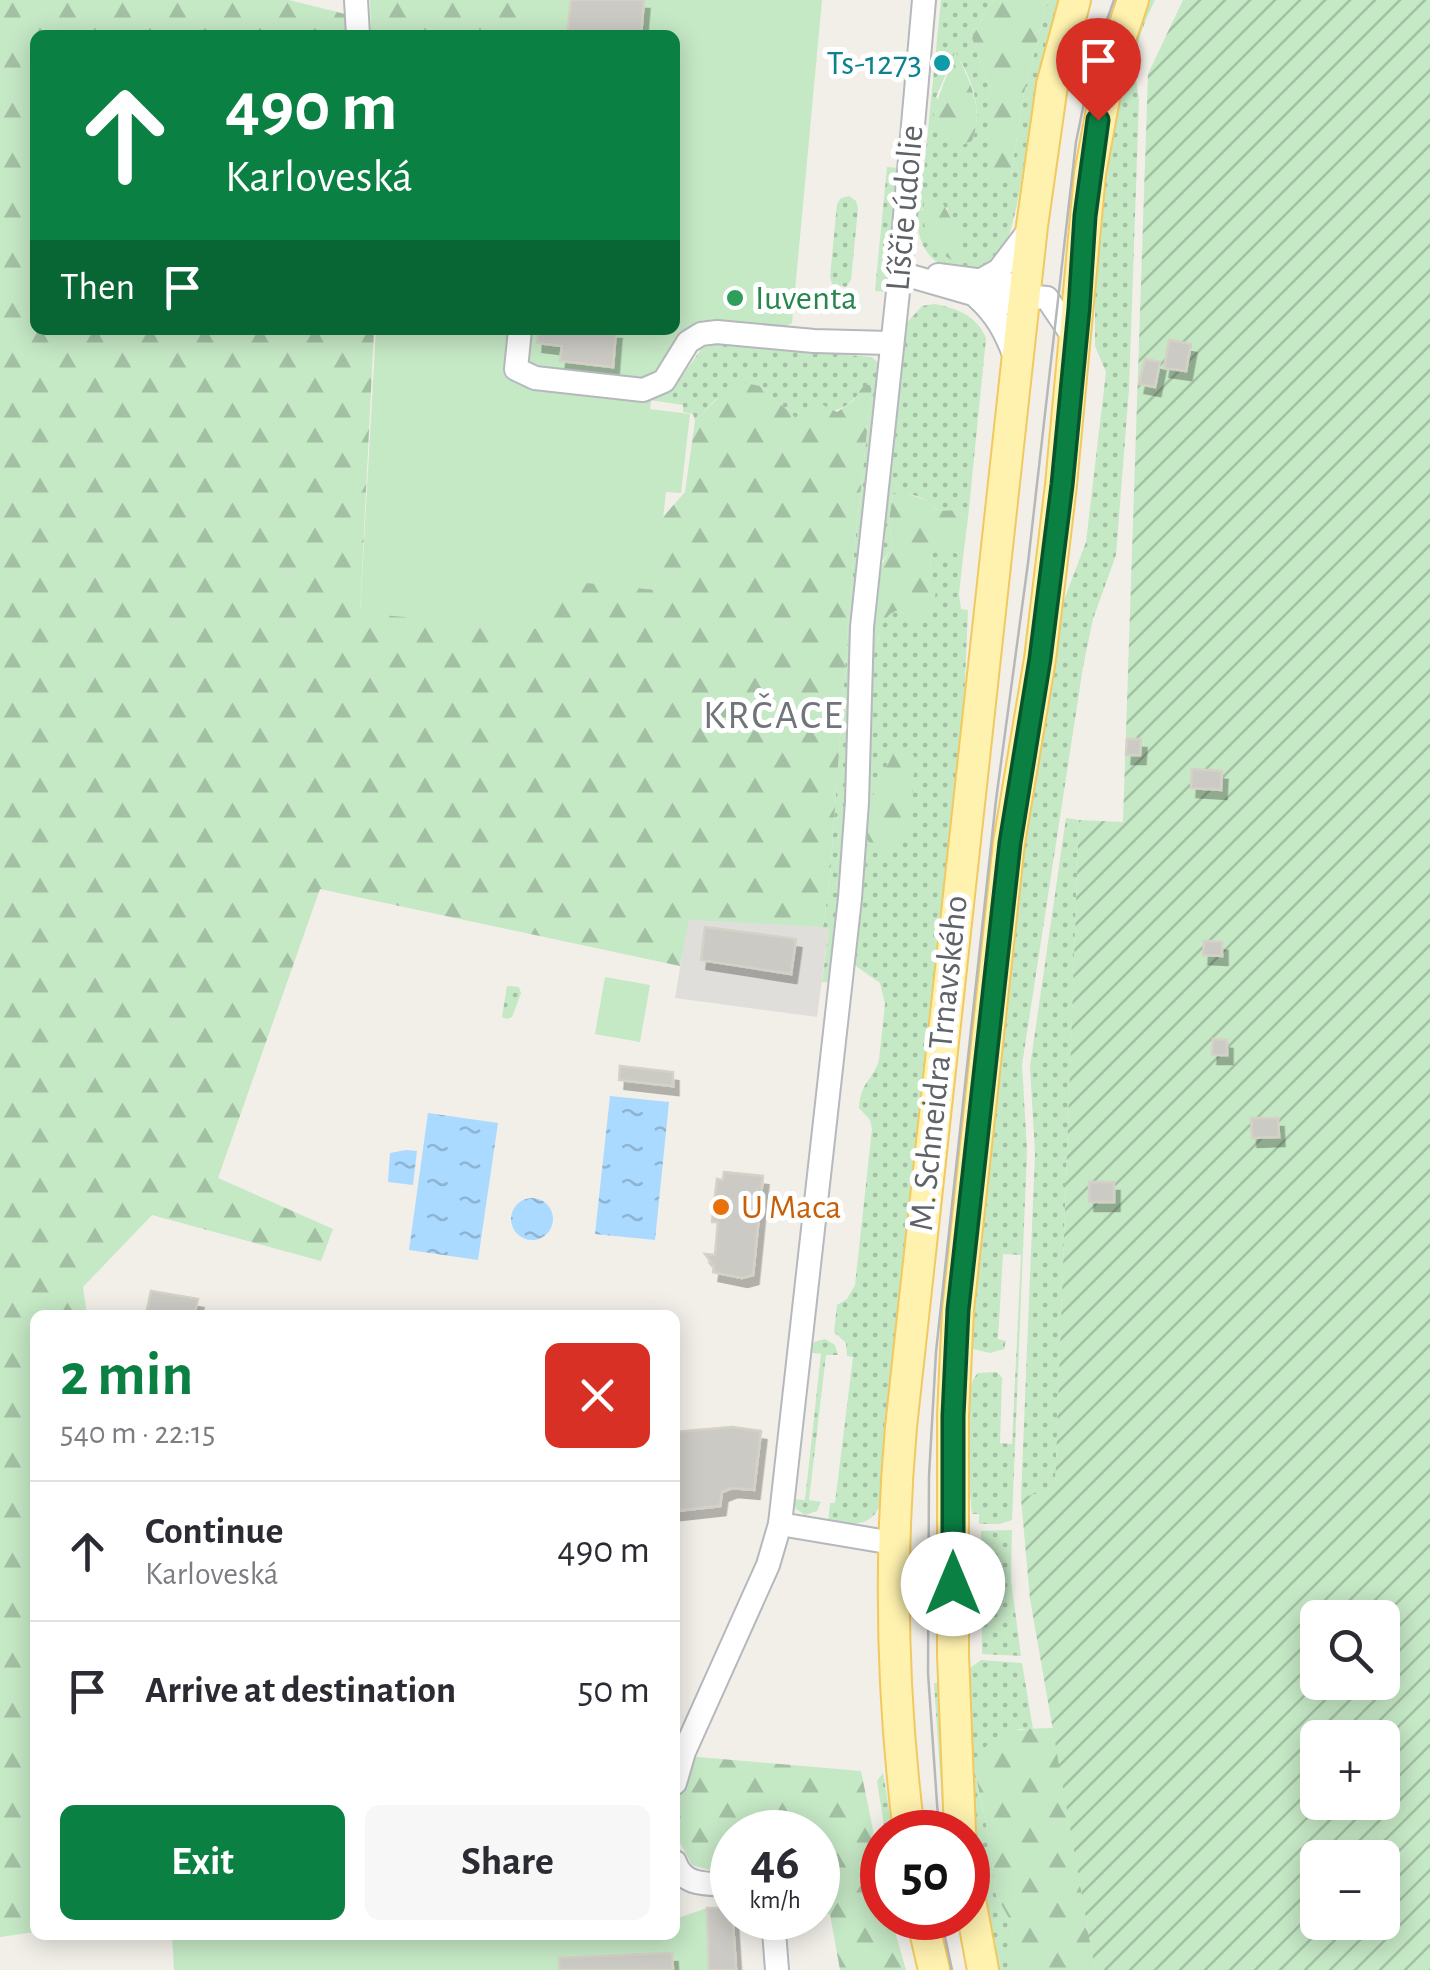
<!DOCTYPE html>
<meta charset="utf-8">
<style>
body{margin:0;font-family:"Alegreya Sans",sans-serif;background:#f7f7f7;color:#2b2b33;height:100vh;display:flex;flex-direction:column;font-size:38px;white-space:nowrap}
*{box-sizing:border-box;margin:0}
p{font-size:32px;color:#7c7c81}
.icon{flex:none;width:55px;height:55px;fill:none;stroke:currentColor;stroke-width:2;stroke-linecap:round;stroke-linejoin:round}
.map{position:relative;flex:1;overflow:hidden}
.sheet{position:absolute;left:30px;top:1310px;width:650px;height:630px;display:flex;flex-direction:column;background:#fff;border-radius:15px;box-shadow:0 5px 25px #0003}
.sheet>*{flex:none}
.banner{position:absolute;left:30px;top:30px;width:650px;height:305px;border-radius:15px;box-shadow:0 5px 25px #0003;background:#0b8043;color:#fff;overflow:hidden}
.buttons{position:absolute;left:1300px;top:1600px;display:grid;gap:20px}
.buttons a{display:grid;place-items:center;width:100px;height:100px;border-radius:15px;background:#fff;box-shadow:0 5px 25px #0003;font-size:50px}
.speed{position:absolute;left:710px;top:1810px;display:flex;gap:20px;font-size:50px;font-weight:700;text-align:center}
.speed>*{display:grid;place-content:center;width:130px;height:130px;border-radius:50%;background:#fff;box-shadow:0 5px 25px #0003;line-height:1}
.speed small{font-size:25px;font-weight:400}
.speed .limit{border:15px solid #d22;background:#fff;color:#111}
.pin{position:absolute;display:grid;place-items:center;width:85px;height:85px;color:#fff;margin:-102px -42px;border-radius:50% 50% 50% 0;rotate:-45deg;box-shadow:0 0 10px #0007}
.pin .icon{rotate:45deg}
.me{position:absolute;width:110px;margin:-55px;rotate:0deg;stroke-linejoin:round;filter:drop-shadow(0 0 8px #0008)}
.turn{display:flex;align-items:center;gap:35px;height:210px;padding:0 30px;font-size:45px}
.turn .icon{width:130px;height:130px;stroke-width:2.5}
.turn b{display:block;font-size:70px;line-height:85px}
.then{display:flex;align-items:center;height:95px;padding:0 30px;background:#0003;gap:20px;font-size:38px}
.round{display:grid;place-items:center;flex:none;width:105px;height:105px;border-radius:15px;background:#f7f7f7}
.head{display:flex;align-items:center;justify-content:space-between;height:170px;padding:0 30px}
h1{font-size:60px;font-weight:600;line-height:75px;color:#0b8043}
.button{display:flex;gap:20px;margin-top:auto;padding:20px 30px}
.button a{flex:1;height:115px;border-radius:15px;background:#0b8043;color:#fff;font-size:40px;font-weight:600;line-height:115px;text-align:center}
.button a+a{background:#f7f7f7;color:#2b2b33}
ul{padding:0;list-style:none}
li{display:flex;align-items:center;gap:30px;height:140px;padding:0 30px;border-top:2px solid #e1e1e2}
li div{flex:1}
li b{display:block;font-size:38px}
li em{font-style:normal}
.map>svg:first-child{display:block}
</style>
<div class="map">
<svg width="1430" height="1970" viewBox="0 0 1430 1970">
<defs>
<pattern id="grass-dots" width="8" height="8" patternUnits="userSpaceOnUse" patternTransform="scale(2.5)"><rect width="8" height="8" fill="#c5e8c5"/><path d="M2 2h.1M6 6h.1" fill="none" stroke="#a3c0a4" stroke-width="1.8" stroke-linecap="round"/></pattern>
<pattern id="forest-firs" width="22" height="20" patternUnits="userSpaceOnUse" patternTransform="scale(2.5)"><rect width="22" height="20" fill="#c5e8c5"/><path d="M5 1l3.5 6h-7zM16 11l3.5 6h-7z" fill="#a3c0a4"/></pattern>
<pattern id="garden-furrows" width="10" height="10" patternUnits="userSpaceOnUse" patternTransform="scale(2.5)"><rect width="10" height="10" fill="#c5e8c5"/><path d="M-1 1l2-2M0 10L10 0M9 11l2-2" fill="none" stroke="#a3c0a4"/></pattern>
<pattern id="water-ripples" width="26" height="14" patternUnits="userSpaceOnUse" patternTransform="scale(2.5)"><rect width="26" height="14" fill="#aadaff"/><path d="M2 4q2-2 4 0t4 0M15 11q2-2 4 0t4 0" fill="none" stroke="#8eb4d2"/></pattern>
<filter id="shadow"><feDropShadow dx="5.5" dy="9" stdDeviation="0" flood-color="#0004"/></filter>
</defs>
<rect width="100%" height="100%" fill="#f1efe8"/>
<polygon fill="#e0deda" points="688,920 829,927 817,1017 675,998"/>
<g fill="url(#grass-dots)" fill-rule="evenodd">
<path d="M941,0h54l-8,8 -15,30 21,59 18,77 13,-81 24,-93h14c-8,29 -19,59 -26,89 -9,37 -16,149 -41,171 -11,10 -20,10 -35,9 -51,-3 -45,-62 -42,-99h6zM955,53c17,23 29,59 17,88l-36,-44zM947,208l4,17 16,29 -46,-45z"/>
<path d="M1144,0h11c-19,40 -23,56 -16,100l-10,289 -13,166 -23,64 -10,48 -61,398 5,86 -15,369 -12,4h-21v-10h-7c-2,-29 -14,-123 6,-141l19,-1 5,6 -2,65 12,1 9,-189 -18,-1 -5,85 8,2 -2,8 -14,4 -17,-4 -4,-9 49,-474 43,-258 25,-66 20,-170 -11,-26v-121l18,-119z"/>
<polygon points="887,167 899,168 888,292 875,291"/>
<polygon points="849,196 856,201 858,208 851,280 846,287 832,284 830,277 837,204 841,198"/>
<path d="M934,304c23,4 43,12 52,34l-18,180 -12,-8 -18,1c-12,-14 -26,-19 -45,-17l-4,26 3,29 -10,12 -9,34 31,-269 18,-20z"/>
<path d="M717,344l155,13 8,8 -39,536 -10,81h-9l7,-54 -6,-1 7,-50 22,-306 20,-186 -8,1c-22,34 -36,20 -67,34l-37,-34 -44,13 -21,22 -2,-7 -10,-2v-7l-33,-5 23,-11 29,-41z"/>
<path d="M932,549l20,2 11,6 -4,37 2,15 7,1 -5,116 -82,776c-8,26 -31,23 -53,21l2,-20h5l18,-146 -6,-1 -1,-13 -12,-11 3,-27 10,-6 8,-14 17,-156 -2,-9 -11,-12c2,-28 13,-25 20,-48l6,-56 -5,-21 -27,-19 16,-317 10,-7c1,-15 5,-25 19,-30l14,9 24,-36 -7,-2z"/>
<polygon points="1066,818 1079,820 1055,1489 1021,1498 1035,1153 1030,1067"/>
<polygon points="507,986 519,987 521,993 512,1017 507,1019 502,1017"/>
<polygon points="825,1339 835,1345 838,1355 826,1355 809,1500 821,1502 817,1511 805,1515 796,1509 793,1499 805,1500 821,1354 809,1352 814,1342"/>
<polygon points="1012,1530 1011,1580 1021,1656 982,1654 981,1531"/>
<path d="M981,1660l41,3 11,66h-14l-46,34 16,75 7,57 15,27 3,48h-20c-21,-99 -32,-201 -24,-302z"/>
<polygon points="934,1683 942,1683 949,1832 944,1832"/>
<polygon points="883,1773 893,1832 885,1832 877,1781"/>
</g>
<g fill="url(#forest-firs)">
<polygon points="0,0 289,0 349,15 350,35 35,35 35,330 374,330 360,612 580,427 655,589 663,517 685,492 695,421 735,381 760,386 797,419 806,416 815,401 837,412 853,401 864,385 872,385 852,571 830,877 823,927 689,920 680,966 320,889 218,1178 333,1229 321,1261 152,1215 83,1287 87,1315 35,1315 35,1932 0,1937"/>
<polygon points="370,0 538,0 535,35 371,35"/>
<polygon points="995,0 1048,0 1024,93 1011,174 995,184 988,177 993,97 972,38 987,8"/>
<path d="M955,51c14,28 30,58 17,90l-12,5 -28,-23c4,-26 16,-46 23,-72z"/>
<path d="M926,198h13c12,16 18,38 28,56l-1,9c-30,-1 -51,-38 -40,-65z"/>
<path d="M906,493l22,8 10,10 18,-1 12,8 -5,39 -11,-6 -20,-1 -3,30 8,3 -4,28 -8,11 -13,-3 -14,-9c-19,7 -16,23 -23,39l-6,-2c2,-33 1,-71 23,-98l-3,-29 4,-26z"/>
<polygon points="908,746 915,758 909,834 897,849 872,846 864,836 869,804 894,752"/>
<path d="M1053,1728l42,242h-82l-2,-48 -15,-27 -7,-57 -16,-76c23,-33 42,-33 80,-34z"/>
<polygon points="675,1755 861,1771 873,1830 875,1868 882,1890 882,1918 891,1918 906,1970 840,1970 830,1914 818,1915 818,1832 732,1832 732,1876 692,1865 679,1841 675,1841"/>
</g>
<path fill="url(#garden-furrows)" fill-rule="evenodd" d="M1183,0h247v1970h-335l-65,-371 -9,-101 34,-10 24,-668 44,2 25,-748zM1318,1618h64v64h-64zM1318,1738h64v64h-64zM1318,1858h64v64h-64z"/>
<g fill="#c5e8c5">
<polygon points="530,0 822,0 792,323 784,327 681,334 654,377 650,409 690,414 681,493 666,492 655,590 557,580 549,630 360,613 376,330 675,330 675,35 527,35"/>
<polygon points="605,977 650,985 640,1042 595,1034"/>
<polygon points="707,1908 732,1908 736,1970 174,1970 172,1935 675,1935 675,1919"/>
</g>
<g fill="url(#water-ripples)">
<polygon points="610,1096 669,1102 655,1240 595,1234"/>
<polygon points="428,1113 498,1123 478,1260 409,1250"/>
<polygon points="406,1150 417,1151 413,1185 388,1182 390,1153"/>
<circle cx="532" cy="1219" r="21"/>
</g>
<g fill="#cccac5" stroke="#d6d1c6" stroke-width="2.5" filter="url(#shadow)">
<polygon points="571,0 644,0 641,35 567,35"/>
<polygon points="538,330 616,330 613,367 560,361 562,346 537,343"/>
<polygon points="1169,340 1191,344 1186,371 1164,368"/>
<polygon points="1145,359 1160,362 1155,387 1139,384"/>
<polygon points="1127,739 1141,739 1140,755 1126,755"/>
<polygon points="1192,769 1222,771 1221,790 1191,788"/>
<polygon points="705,927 796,939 791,974 701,960"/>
<polygon points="1204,941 1222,942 1222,956 1203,955"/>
<polygon points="1213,1039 1227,1040 1227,1055 1212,1055"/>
<polygon points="620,1066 673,1072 673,1086 619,1080"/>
<polygon points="1251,1118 1278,1118 1279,1137 1252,1138"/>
<polygon points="724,1172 763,1176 753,1275 742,1278 713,1272 714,1266 705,1254 715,1255 718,1222 712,1222 717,1179 723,1180"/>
<rect x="1089" y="1182" width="25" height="20"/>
<polygon points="151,1291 198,1299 194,1315 146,1315"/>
<polygon points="732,1427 761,1431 754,1490 732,1488 722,1492 720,1506 675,1511 675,1432"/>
<polygon points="707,1908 732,1908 736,1970 709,1970"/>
<polygon points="672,1953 673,1970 559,1970 559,1958"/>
</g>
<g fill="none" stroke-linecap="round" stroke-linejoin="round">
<defs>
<g id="minor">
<polyline points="356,0 358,35"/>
<polyline points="900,273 1004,303 1024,296 1047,298 1076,341"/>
<polyline points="938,275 1014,285 1024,296"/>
<polyline points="983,279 999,270 1030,229"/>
<path d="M977,297c20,18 29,36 38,60"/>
<polyline points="520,330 516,369 535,378 643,390 664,381 688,342 701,334 717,332 814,341 890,343"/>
<polyline points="780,1524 893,1543"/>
<polyline points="675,1783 684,1752 768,1565 780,1524 850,898 857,802 862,627 900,273 924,0"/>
<path d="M675,1862c9,26 34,21 57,23"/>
<polyline points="773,1918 777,1970"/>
</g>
<g id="major">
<path d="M909,1832c-17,-135 -20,-269 -8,-405l131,-1201 20,-141 23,-85"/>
<polyline points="960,1832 953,1655 953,1415 958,1310 1009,843 1040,659 1061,485 1090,174 1109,72 1133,0"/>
<polyline points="968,1889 983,1970"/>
<polyline points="922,1918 934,1970"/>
</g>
</defs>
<use href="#minor" stroke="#b5b8bc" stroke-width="26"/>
<use href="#major" stroke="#f2c960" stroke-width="34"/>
<use href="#minor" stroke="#fff" stroke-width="22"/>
<use href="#major" stroke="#fff2af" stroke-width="30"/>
<g stroke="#b6b7b8" stroke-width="2.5">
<polyline points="939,1832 928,1673 929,1476 936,1352 996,800 1028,563 1076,142 1093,59 1114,0"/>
<polyline points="941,1918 952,1970"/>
</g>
</g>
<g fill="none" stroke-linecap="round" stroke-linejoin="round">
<defs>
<polyline id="route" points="953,1584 953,1416 958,1310 1010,843 1040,659 1062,485 1079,309 1085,216 1098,120"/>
</defs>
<use href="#route" stroke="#07532c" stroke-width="25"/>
<use href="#route" stroke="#0b8043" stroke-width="18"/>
</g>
<circle fill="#0f9aa8" stroke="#fff" stroke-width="4" cx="942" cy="63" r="10"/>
<circle fill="#2e9e5b" stroke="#fff" stroke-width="4" cx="735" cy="298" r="10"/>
<circle fill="#e8710a" stroke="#fff" stroke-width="4" cx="721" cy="1207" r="10"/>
<g text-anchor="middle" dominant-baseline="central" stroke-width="10" stroke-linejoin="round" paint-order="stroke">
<g font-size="35" fill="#0d838f" stroke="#fff" text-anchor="end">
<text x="922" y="63">Ts-1273</text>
</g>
<g font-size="35" fill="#5f6368" stroke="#fff">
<text transform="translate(905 208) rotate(-85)">Líščie údolie</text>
<text transform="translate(939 1063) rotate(-84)">M. Schneidra Trnavského</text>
</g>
<g font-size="35" fill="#27864d" stroke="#fff" text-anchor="start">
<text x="755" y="298">Iuventa</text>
</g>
<g font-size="35" fill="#c56008" stroke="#fff" text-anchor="start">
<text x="741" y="1207">U Maca</text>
</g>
<g font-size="40" letter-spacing="2.5" fill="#70757a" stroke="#fff">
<text x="774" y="716">KRČACE</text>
</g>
</g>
</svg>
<div class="buttons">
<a><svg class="icon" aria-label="search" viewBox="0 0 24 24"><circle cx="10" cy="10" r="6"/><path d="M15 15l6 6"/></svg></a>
<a>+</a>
<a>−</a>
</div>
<div class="speed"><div>46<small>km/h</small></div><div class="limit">50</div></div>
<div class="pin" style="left:1098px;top:120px;background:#d93025"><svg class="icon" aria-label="arrive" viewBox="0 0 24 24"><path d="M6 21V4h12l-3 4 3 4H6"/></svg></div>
<svg class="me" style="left:953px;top:1584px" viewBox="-20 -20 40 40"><circle r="19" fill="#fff"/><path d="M0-13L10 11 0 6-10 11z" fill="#0b8043"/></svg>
<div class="banner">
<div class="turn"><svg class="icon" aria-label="ahead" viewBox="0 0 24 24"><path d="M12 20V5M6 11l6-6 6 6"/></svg><div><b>490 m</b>Karloveská</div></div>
<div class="then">Then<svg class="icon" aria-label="arrive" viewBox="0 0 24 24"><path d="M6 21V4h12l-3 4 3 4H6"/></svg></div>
</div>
<section class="sheet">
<div class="head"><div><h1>2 min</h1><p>540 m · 22:15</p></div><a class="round" style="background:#d93025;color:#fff"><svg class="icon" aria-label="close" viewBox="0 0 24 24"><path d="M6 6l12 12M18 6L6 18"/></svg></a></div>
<ul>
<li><svg class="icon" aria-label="ahead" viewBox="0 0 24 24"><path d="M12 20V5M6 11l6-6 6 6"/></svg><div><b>Continue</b><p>Karloveská</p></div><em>490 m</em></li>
<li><svg class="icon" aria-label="arrive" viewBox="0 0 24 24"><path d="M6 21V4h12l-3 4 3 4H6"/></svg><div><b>Arrive at destination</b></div><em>50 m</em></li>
</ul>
<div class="button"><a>Exit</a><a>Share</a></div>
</section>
</div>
